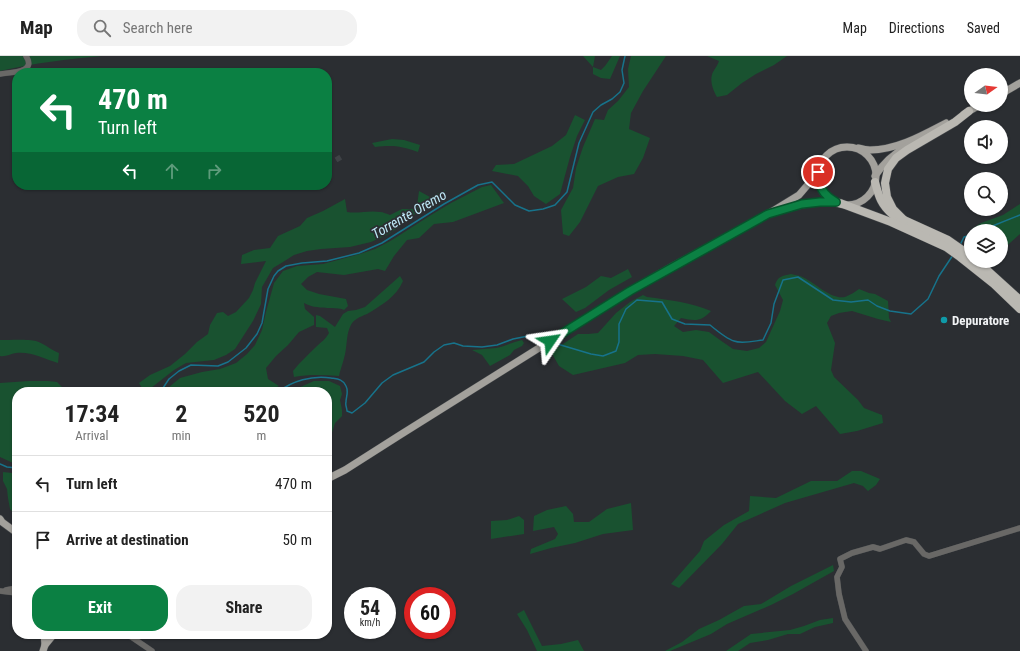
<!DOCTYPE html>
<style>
body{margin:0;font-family:"Roboto Condensed",sans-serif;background:#f2f2f2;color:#222;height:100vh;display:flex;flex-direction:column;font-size:15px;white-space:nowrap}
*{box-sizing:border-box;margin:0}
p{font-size:13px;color:#767676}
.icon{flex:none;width:22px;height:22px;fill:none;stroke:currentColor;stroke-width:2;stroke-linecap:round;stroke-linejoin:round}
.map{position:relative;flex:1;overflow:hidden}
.details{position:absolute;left:12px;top:331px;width:320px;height:252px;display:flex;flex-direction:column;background:#fff;border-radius:16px;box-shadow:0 1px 3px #0004}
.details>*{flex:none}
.guide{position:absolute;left:12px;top:12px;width:320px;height:122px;border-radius:16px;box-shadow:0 1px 3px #0004;background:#0b8043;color:#fff;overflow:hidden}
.needle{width:26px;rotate:76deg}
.buttons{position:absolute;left:964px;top:12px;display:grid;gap:8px}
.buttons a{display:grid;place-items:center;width:44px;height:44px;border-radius:50%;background:#fff;box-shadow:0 1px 3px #0004;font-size:20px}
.speed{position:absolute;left:344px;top:531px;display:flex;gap:8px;font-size:20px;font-weight:700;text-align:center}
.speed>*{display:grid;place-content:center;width:52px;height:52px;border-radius:50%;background:#fff;box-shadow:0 1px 3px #0004;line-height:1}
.speed small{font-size:10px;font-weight:400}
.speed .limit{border:6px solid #d22;background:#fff;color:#111}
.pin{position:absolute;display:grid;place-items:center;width:34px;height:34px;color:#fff;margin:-17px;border:2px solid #fff;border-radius:50%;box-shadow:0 1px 4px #0007}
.me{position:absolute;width:44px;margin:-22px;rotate:58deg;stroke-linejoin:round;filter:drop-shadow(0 0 3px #0008)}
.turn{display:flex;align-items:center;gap:14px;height:84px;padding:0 20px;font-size:18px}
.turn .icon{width:52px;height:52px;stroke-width:2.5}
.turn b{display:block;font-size:28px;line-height:34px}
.lanes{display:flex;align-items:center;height:38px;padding:0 20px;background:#0003;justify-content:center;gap:20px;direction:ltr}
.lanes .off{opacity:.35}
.eta{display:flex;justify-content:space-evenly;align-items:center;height:68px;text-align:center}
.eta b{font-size:24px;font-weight:700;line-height:28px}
.button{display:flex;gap:8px;margin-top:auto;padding:8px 20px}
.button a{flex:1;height:46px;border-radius:16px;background:#0b8043;color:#fff;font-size:16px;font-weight:700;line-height:46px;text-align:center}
.button a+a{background:#f2f2f2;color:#222}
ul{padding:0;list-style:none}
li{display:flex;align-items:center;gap:12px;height:56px;padding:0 20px;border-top:1px solid #e0e0e0}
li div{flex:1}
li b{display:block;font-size:15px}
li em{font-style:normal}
header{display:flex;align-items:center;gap:24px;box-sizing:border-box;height:56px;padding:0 20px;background:#fff;border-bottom:1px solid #e0e0e0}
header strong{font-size:19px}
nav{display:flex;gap:22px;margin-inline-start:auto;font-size:14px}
.search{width:280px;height:36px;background:#f2f2f2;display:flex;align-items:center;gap:10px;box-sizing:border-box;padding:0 14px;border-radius:16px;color:#767676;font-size:15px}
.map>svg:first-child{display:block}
</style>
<header>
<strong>Map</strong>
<div class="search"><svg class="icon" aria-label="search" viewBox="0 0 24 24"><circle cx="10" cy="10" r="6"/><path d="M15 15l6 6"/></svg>Search here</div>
<nav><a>Map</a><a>Directions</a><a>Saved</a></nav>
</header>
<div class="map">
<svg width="1020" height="595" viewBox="0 0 1020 595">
<rect width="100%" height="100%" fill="#2b2e32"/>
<g fill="#195230">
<path d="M0,0h102c-34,3 -68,7 -102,15z"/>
<polygon points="583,0 595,0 593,11 601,14 605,10 612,0 620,0 610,23 601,22 593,18 593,11"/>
<polygon points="631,0 666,0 643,35 631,57 629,73 650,82 643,102 634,118 618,121 598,130 580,166 569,180 563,178 561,154 573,132 576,112 583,91 595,63 604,64 608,54 618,45 629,31 628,13"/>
<path d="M707,0h80l-13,9 -18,9 -14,9 -15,12 -10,2c-4,-7 -8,-17 -4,-25 2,-4 5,-7 6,-11z"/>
<polygon points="575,59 585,64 577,80 570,101 560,138 546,148 534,140 528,130 518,120 492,115 496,109 514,108 552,90 566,79"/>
<path d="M392,83l12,1 16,5 -2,7c-17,-6 -25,-7 -43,-5l-3,-4z"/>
<path d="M491,129l13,18 -51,19 -19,2 -15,14 -12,2 -13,16 -9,15 -7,-2 -34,6 -27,-3 -9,5 -7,7 6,6 12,4 27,5 2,7 -4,4c-5,-3 -20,-1 -27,-3 -4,0 -9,-2 -13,-4l1,6 9,8v8l-15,7 -11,13 -12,11 -10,12 2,11 11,7 -13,6 -12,-1 -23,1h-68l17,-14 22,-6 18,-3 16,-6 11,-9 8,-9 7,-15 4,-18 8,-29 9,-12 14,-5 26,-2 37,-10 15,-5 17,-9 39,-25 20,-12 31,-16z"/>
<path d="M445,134l1,6 -15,10 -16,8 -14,12 -14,9 -16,7 -21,5 -29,2 -14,2 -13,4 -11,7 -10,6 -11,19 -1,17 -8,17 -18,28 -9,6 -12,5 -28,3 -12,7 -23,18 -8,2 -4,-7 11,-8 20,-9 15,-12 12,-12 11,-8 2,-9 7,-12 6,-1 5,4 8,-4 13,-14 4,-8 2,-7 11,-22 -25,3 1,-9 12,-5 16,-2 8,-12 22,-10 7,-8 16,-7 22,-12 2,13c11,2 22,-2 33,0 3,0 7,2 10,3l12,-6h10l5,-3 2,-15 11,6z"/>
<polygon points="1020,148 1020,178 1001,195 1001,175 974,175 972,173 981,167 1003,159"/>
<polygon points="628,213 632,221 609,234 585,252 576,256 562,243 586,231 601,220 611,222"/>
<path d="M791,218c3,1 6,1 9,2 14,5 30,24 45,21 5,-2 10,-5 14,-8l10,4 6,1 13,7 1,17 2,4 -13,-3 -26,-8 -13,2 -8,3 -4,7 8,20 -4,27 3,7 24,23 6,8 18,7 1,8 -26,8 -17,3 -24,-28 -14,8 -17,-13 -27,-29 -35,11 -20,-23 -20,-4 -28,-2 -17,1 -13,8 -52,12 -14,-9 -8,-14 27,-18h10l10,-1 18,-20 14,-11 13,-7 4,2c22,3 43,5 64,14 -10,11 -16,10 -30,7l-7,8 9,6 13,-2 13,2 11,8 13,9 14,2 12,-3 7,-6 14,-31 3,-11 -8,-15c3,-9 7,-9 16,-11z"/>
<path d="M400,220l3,5c-7,16 -21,24 -36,33 -7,3 -14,5 -17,13 -3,6 -3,15 -4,21 -1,10 -5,19 -7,28 -15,-1 -29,-2 -45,1l-1,-6c7,-9 15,-16 23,-24 6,-6 9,-7 13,-14l-2,-5 -11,-1v-12l4,1 15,11 8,-13 5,-3 8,-1 9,-3z"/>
<path d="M0,284c9,0 29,-1 36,1 9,3 15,9 23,12l-1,10c-13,-4 -28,-12 -42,-10 -6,1 -10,4 -16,3z"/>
<path d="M522,284l2,3 -2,3 -8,4 -4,5 -20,11 -8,-11 -10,-5c8,-1 16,-1 24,-2 9,-2 17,-6 26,-8z"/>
<polygon points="29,325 48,325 57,326 67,336 17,336 17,408 13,407 0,401 0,327"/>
<polygon points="314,325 329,325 340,330 342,338 340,344 342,354 342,360 335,367 327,392 327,336 289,336"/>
<polygon points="852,415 861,415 880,423 876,429 868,435 863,430 854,427 785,447 738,468 722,488 679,532 671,528 700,495 704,485 724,469 749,455 750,440 776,442 811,425 837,425"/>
<polygon points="3,416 12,417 17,419 17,461 10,453 8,442 7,433 3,425"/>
<polygon points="631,447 633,474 603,478 575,487 551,492 530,498 531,493 555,483 558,478 554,471 533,475 534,460 547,454 566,450 573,458 574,466 589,466 607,453"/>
<polygon points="519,460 524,464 524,478 491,483 491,465 507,464"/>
<polygon points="833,509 834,515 793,538 771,549 727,568 711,578 670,595 665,595 682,586 699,573 719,564 744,550 761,548 791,530"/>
<polygon points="524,554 542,590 561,588 578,584 584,595 537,595 527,574 517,558"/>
<polygon points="833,562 833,567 815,571 800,578 788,578 768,584 750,587 738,595 726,595 751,578 790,574 804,570 820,564"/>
</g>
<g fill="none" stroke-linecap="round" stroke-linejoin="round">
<g stroke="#17738b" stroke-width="1.5">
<polyline points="980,175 1020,159"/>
<polyline points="960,189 964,181 971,179"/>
<path d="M554,287l37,11 12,2 13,-5 3,-9v-18l7,-15 11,-9 25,2 10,17 13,5 25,1c6,5 17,14 24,16 8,3 20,0 29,-1l8,-17 3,-19 9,-24 15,-3 35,23 18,2 17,-2 9,6 13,5 21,3 17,-15 11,-23 14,-21"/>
<polyline points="158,336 163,332 169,323 179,315 191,309 218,310 228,306 246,292 257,278 262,267 268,233 274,220 278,215 286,210 302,207 327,205 359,197 382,187 444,148 478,129 492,126 515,149 529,155 543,153 555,149 567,136 579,87 593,56 601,49 612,43 620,36 624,27 622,14 625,0"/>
<path d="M278,336c14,-11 34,-17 53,-14 6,1 12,1 15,8 3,6 0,10 0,16 -1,3 1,6 1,9l5,2 13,-10 17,-20 11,-8 31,-13 10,-10 10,-7 10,-2 9,3 19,1 15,-2 16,-6 15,-3 12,2 6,2"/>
<polyline points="0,408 7,411 17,412"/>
</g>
<polyline stroke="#3f4246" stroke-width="5.5" stroke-dasharray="5.5 3" stroke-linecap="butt" points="336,104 341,101"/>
<defs>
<g id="minor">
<path d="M0,18c11,-2 37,-1 26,-18"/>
<polyline points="6,534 17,532"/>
<polyline points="0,535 17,537"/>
<polyline points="127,578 152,595"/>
<polyline points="866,595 845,563 839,538 837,521 842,511 840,503 852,497 873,491 880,493 906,484 914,486 924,498 929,500 1020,472"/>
</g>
<g id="major">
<polyline points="1001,38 1020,27"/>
<polyline points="964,58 980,49"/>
<circle cx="847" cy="120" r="29"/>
<path d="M858,92c4,1 8,2 12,2 27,0 53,-15 76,-27"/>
<path d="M875,120c9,-14 18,-22 32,-30"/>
<path d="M778,155c21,-6 34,-10 56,-9"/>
<polyline points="327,423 345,414 400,379 630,235 673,210 768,158 799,139 811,125 820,108"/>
<polyline points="0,463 2,466 17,477"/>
<polyline points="45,589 54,578"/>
<polyline points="43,595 45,589 44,578"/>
</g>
<g id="highway">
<path d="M875,126c4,15 6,23 18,33l55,25 23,16"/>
<polyline points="840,147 891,166 946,191 960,201 994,228 1020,253"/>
<polyline points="904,164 893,153 887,141 885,127 888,113 896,102 907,94 955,66 969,55"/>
<polyline points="977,205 1020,244"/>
</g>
</defs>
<use href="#minor" stroke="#474a4d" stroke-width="6"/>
<use href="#major" stroke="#474a4d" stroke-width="8"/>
<use href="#highway" stroke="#474a4d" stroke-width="9"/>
<use href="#minor" stroke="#696866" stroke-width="5.5"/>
<use href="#major" stroke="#a3a19c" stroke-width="7"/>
<use href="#highway" stroke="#bab8b2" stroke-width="8"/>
</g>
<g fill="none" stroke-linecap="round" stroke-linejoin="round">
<defs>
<path id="route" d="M550,285l80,-50 138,-77 34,-10 18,-2h16c-13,-7 -18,-16 -18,-30"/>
</defs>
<use href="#route" stroke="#07532c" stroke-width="10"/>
<use href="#route" stroke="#0b8043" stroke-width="7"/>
</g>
<circle fill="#0f9aa8" stroke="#2b2e32" stroke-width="1.5" cx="944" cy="264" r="4"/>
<g text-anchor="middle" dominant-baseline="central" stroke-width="3.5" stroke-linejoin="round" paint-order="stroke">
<g font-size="13" font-weight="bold" fill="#f1f3f5" stroke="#2b2e32" text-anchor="start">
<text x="952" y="264">Depuratore</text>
</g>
<g font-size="14" font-style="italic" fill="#bde7f5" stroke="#2b2e32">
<text transform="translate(409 158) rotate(-30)">Torrente Oremo</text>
</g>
</g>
</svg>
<div class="buttons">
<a><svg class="needle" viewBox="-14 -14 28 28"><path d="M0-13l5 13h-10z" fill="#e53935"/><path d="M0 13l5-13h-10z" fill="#767676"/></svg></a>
<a><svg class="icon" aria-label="sound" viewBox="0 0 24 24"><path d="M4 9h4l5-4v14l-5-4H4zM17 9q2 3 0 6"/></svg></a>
<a><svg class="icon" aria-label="search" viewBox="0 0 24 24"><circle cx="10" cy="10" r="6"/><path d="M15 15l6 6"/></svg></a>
<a><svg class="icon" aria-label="layers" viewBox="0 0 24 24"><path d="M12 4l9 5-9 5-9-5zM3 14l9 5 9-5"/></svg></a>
</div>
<div class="speed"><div>54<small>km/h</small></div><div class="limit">60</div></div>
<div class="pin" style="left:818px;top:116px;background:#d93025"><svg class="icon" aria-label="arrive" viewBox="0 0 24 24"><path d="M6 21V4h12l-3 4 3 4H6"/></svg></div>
<svg class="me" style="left:550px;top:285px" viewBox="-20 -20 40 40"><path d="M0-17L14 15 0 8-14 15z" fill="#0b8043" stroke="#fff" stroke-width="4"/></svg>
<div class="guide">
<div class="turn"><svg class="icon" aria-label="left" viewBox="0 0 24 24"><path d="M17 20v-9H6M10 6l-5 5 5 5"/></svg><div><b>470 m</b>Turn left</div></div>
<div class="lanes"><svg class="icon" aria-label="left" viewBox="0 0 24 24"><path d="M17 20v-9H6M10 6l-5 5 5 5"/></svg><svg class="icon off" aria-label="ahead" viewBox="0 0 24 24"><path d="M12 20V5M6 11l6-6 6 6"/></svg><svg class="icon off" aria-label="right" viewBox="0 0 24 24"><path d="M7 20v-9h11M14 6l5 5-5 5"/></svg></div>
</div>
<section class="details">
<div class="eta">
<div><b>17:34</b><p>Arrival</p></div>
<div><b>2</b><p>min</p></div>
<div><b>520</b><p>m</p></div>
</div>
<ul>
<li><svg class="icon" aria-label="left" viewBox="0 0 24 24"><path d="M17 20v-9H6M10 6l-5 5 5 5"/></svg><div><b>Turn left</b></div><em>470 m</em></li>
<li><svg class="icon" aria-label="arrive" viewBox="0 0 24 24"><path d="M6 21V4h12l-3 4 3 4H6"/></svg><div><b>Arrive at destination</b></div><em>50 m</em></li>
</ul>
<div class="button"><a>Exit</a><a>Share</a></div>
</section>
</div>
